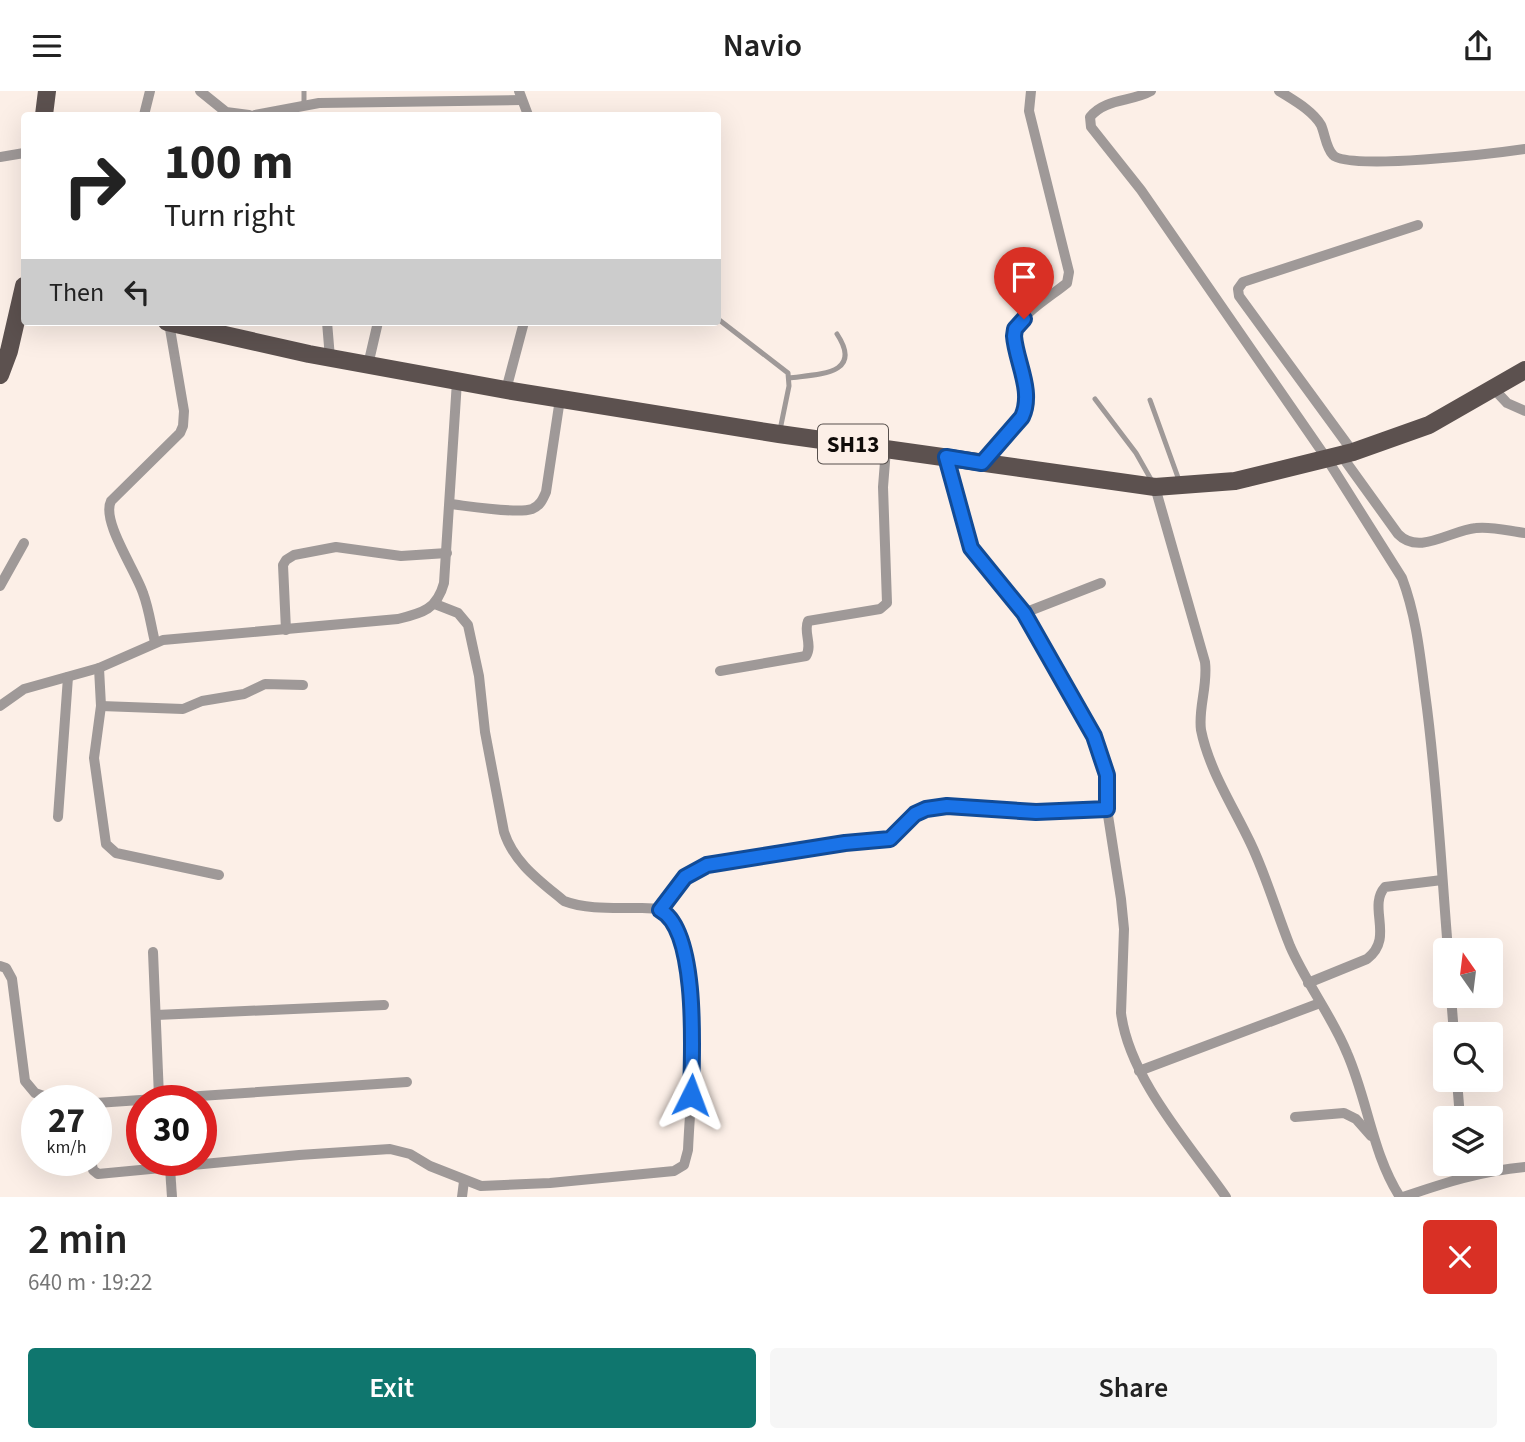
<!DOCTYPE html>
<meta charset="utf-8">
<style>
body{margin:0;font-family:"Source Sans 3",sans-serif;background:#f6f6f6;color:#222;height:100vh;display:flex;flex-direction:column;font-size:26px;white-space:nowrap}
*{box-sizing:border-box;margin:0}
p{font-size:23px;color:#767676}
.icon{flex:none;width:38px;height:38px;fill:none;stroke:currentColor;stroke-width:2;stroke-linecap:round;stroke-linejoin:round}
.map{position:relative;height:1106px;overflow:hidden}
.details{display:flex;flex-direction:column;background:#fff;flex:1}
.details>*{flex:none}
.guide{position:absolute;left:21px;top:21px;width:700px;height:214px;border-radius:7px;box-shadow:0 7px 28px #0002;background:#fff;color:#222;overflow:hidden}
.needle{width:46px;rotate:346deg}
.fabs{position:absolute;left:1433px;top:847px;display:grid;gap:14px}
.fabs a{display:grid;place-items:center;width:70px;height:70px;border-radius:7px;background:#fff;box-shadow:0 7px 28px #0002;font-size:35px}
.speed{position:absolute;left:21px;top:994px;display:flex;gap:14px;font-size:35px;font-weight:700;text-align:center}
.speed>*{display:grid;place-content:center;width:91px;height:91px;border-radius:50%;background:#fff;box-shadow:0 7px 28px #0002;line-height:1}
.speed small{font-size:18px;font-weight:400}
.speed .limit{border:10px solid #d22;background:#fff;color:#111}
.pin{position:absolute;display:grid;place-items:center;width:60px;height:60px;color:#fff;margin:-72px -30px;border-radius:50% 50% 50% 0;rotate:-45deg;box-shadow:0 0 7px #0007}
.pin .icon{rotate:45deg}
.me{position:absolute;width:77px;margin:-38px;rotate:3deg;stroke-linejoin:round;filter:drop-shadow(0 0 5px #0008)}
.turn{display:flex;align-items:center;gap:24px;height:147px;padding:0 28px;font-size:32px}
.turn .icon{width:91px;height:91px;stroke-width:2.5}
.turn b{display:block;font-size:49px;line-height:60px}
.then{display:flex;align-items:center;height:66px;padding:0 28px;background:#0003;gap:14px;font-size:26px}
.round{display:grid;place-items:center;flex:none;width:74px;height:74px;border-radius:7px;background:#f6f6f6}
.overview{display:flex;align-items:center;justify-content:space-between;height:119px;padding:0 28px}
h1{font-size:42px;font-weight:600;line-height:52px}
.button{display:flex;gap:14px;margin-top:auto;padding:14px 28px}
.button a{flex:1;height:80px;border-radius:7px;background:#0f766e;color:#fff;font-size:28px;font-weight:600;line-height:80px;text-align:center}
.button a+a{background:#f6f6f6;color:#222}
header{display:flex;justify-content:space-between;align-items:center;height:91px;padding:0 28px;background:#fff;font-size:32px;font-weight:600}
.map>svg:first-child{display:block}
</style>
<header><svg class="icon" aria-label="menu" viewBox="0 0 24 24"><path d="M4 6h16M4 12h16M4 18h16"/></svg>Navio<svg class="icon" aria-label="share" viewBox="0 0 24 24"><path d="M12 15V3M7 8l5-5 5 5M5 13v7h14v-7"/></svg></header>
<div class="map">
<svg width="1525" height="1106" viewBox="0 0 1525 1106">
<rect width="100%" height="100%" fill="#fcefe7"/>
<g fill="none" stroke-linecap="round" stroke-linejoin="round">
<g stroke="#9f9998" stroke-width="5">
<polyline points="304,0 304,14"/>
<polyline points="718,228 788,282 789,295 780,339"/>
<path d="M789,287c29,-4 75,-3 48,-44"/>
<polyline points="1095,308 1136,362 1153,392"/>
<polyline points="1150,309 1180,392"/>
</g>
<g stroke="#9f9998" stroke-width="10">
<polyline points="200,0 226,21 249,24"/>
<polyline points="519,0 528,24"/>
<path d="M1151,0c-19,11 -46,7 -61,26l1,10 50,63 186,269 75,119c14,37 18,76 23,115 12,86 16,172 23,257"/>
<path d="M1279,0c14,9 33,19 42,34 4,9 5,23 12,30 14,16 165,-2 192,-6"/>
<polyline points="144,24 150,0"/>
<polyline points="255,24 319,12 521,9"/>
<polyline points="0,66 24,62"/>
<polyline points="327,231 330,267"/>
<polyline points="368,274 378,231"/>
<polyline points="1493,297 1507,312 1525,320"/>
<polyline points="506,299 524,231"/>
<polyline points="1353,361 1239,205 1238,198 1243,191 1418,134"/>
<path d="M1341,364l57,79c21,22 53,-4 78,-6 15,-2 33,3 49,5"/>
<path d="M946,367l19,77 6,13 53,65 70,123 10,26 3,47 14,90 3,30 -3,84c8,65 68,131 105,184"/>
<path d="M982,372l40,-46c13,-30 -18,-70 -5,-91 12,-17 34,-30 50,-43l2,-11 -40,-161 2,-20"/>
<path d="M1155,396l50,175c3,24 -7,46 -4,68 8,40 32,76 49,112 16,33 26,69 40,104 16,37 42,70 57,107 21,48 25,100 53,144"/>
<path d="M450,413c18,2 67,10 82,5 8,-3 11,-10 14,-17l14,-93"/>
<polyline points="0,495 24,452"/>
<polyline points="1024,522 1101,492"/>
<polyline points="286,539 283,474 286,469 294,464 336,456 401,465 447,462"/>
<path d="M155,551c-4,-16 -6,-33 -12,-49 -7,-22 -42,-72 -32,-92l69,-68 3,-7 1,-15 -15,-88"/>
<polyline points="99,577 101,615 94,667 106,753 116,762 219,784"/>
<path d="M720,580l86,-15c7,-11 -3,-24 2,-35l72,-12 7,-6 -4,-116 3,-38"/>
<path d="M0,615l24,-17 75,-21 64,-28 235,-21c25,-6 39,-10 46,-36l13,-202"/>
<polyline points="101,615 183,618 202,610 244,603 265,593 303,594"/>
<polyline points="58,726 68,586"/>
<polyline points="660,819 685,786 707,773 845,752 890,748 915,723 926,718 947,715 1036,721 1107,718"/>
<polyline points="153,861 159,1006"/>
<polyline points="0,875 6,877 12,888 25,990 35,1002 59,1010"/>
<path d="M1308,892l59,-24c28,-21 0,-52 18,-72l57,-7"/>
<polyline points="1451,905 1454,943"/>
<polyline points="156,924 384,914"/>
<polyline points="1139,980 1320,912"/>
<polyline points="1457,989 1460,1027"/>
<polyline points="96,1012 407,991"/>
<polyline points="1295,1026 1344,1022 1356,1028 1371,1045"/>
<path d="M91,1069l2,10 5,4 201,-19 91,-6 20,5 20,12 51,20 69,-3 124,-12 10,-6 4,-15c3,-69 16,-155 -12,-220 -4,-8 -7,-17 -16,-20 -8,-3 -18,-2 -27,-2 -23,0 -48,1 -69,-7 -24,-20 -50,-38 -60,-69l-19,-100 -6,-56 -11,-51 -10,-12 -23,-9"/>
<polyline points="170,1077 172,1106"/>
<polyline points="462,1106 464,1090"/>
<path d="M1403,1106c41,-14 78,-26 122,-30"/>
</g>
<g stroke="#5c514f" stroke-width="18">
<polyline points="44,24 47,0"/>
<polyline points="167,231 309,263 506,299 779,343 1155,396 1235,390 1353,361 1429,334 1525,279"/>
<polyline points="0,284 9,260 24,195"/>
</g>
</g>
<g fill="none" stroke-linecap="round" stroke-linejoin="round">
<defs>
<path id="route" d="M691,1004c1,-39 8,-165 -31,-185l25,-33 22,-12 138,-22 45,-4 25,-25 11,-5 21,-3 89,6 71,-3v-34l-13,-39 -70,-123 -53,-65 -25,-91 36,6 40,-46c12,-26 -6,-55 -8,-81l1,-7 9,-10"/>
</defs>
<use href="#route" stroke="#114b97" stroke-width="18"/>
<use href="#route" stroke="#1a73e8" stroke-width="12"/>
</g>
<g text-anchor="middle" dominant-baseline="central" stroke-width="7" stroke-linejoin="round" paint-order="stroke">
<rect fill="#fcefe7" stroke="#564f4c" stroke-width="2" x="818" y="333.5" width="70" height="39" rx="5"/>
<g font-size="23" font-weight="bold" fill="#0f0b09">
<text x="853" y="353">SH13</text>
</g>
</g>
</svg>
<div class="fabs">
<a><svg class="needle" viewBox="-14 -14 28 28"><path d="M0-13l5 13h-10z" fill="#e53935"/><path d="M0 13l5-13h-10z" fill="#767676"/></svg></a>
<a><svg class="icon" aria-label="search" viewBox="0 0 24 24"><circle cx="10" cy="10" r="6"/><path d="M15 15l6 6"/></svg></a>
<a><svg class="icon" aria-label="layers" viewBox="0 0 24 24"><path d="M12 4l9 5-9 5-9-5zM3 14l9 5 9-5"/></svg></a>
</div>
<div class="speed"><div>27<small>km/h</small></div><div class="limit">30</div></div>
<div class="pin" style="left:1024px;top:228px;background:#d93025"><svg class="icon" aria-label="arrive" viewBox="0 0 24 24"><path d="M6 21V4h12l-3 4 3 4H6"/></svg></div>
<svg class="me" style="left:691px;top:1004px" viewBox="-20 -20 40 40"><path d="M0-17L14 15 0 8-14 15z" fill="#1a73e8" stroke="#fff" stroke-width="4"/></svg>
<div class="guide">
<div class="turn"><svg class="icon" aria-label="right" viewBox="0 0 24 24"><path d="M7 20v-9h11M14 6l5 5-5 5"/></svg><div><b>100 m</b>Turn right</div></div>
<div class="then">Then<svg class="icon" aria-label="left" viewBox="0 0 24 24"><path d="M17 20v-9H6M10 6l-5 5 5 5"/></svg></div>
</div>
</div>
<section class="details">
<div class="overview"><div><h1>2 min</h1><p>640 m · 19:22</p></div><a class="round" style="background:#d93025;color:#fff"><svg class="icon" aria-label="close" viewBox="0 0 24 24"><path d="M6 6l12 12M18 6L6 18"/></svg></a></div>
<div class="button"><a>Exit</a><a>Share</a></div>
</section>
